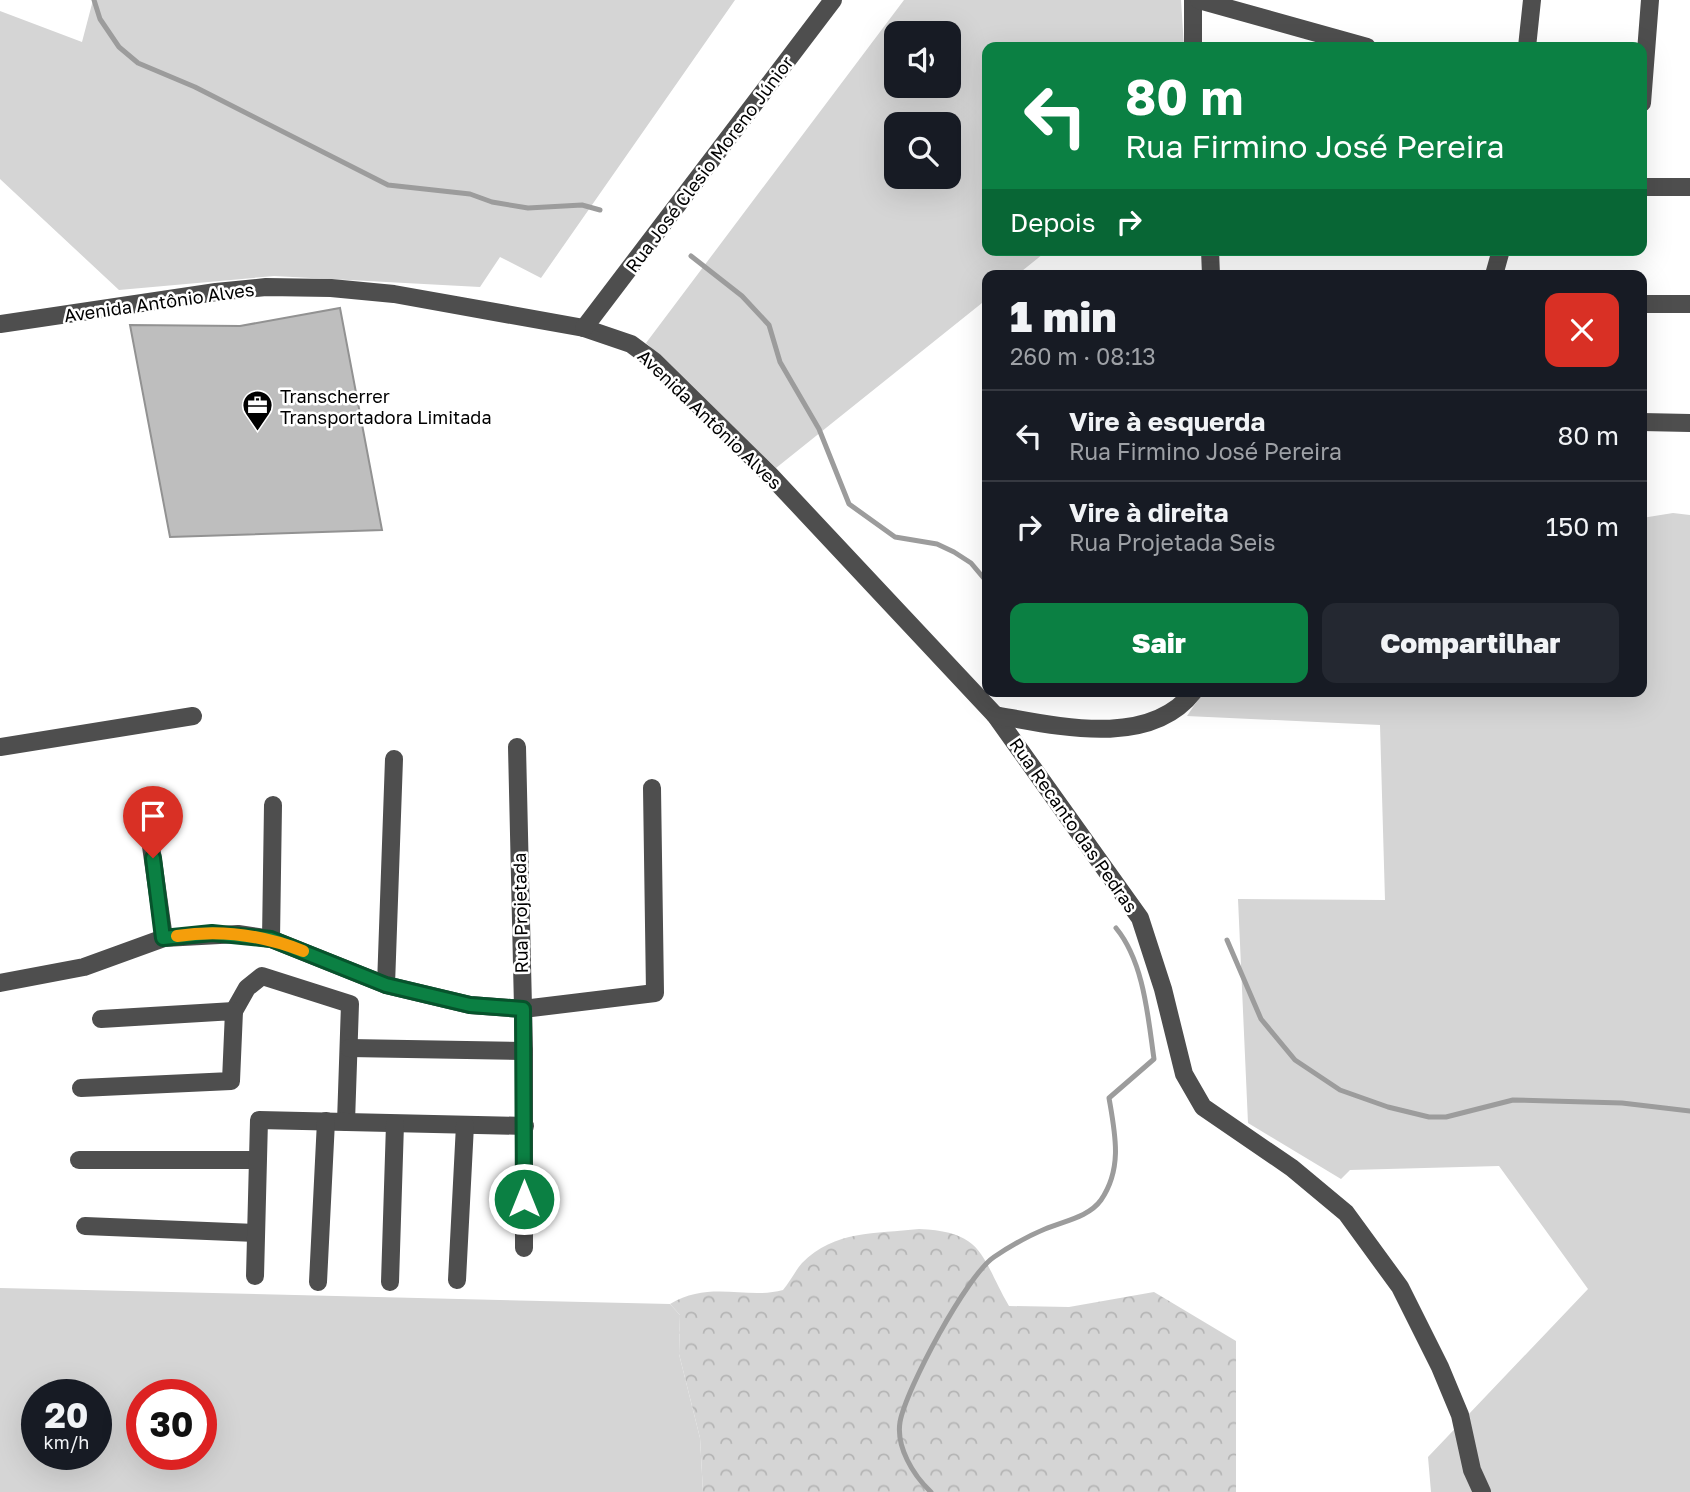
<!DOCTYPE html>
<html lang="pt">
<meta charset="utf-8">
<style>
body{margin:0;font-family:"Golos Text",sans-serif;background:#242831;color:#f1f3f6;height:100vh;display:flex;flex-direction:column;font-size:26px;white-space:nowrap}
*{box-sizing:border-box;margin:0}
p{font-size:23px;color:#9ea1a6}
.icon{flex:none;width:38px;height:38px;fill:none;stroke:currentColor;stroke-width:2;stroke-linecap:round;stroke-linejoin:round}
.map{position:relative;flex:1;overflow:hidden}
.side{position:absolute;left:982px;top:270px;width:665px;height:427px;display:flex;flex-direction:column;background:#171b24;border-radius:14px;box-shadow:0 7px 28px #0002}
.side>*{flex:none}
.guide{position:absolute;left:982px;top:42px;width:665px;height:214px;border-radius:14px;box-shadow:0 7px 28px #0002;background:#0b8043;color:#fff;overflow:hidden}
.buttons{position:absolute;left:884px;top:21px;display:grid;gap:14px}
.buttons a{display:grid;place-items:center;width:77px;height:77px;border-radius:14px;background:#171b24;box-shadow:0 7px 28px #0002;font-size:35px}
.speed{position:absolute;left:21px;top:1379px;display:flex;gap:14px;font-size:35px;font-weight:700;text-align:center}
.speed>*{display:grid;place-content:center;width:91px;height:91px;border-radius:50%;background:#171b24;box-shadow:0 7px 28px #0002;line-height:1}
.speed small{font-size:18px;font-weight:400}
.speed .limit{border:10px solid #d22;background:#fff;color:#111}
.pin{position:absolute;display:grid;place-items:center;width:60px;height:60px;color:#fff;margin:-72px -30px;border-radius:50% 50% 50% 0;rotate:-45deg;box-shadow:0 0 7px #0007}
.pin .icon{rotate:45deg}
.me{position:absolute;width:77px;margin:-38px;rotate:0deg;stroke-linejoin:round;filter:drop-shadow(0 0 5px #0008)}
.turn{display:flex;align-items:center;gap:24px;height:147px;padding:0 28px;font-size:32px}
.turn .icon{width:91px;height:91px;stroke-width:2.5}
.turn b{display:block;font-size:49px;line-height:60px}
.then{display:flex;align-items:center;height:66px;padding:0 28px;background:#0003;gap:14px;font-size:26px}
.round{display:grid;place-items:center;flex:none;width:74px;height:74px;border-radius:14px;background:#242831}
.headline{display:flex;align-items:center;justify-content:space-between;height:119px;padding:0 28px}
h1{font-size:42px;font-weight:800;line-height:52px}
.primary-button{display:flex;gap:14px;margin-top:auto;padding:14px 28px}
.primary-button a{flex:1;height:80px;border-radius:14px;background:#0b8043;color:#fff;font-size:28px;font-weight:800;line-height:80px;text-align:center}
.primary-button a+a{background:#242831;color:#f1f3f6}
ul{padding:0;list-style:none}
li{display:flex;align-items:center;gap:21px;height:91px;padding:0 28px;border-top:2px solid #363941}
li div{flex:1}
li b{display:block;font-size:26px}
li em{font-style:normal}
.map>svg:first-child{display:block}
</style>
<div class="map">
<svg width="1690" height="1492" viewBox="0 0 1690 1492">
<defs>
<pattern id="forest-crowns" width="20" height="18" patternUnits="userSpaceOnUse" patternTransform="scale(1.75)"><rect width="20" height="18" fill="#d5d5d5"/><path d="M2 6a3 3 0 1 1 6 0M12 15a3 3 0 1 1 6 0" fill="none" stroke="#b5b5b5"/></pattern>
</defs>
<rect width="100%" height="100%" fill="#fff"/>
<g fill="#d5d5d5" fill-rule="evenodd">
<polygon points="93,0 735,0 541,278 500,257 480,287 274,276 119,290 0,179 0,11 82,42"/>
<path d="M904,0h277l3,47h-197v203h61l-31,25h-30v24l-211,169 -130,-125zM896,33h52v53h-52zM896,124h52v53h-52z"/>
<polygon points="1673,513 1690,515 1690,1492 1431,1492 1428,1457 1588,1289 1499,1166 1350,1170 1341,1179 1248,1123 1238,899 1385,900 1380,725 1187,716 1204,691 1642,691 1642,518"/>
<path d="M0,1288l670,16 10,11 -1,39 21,84 3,54h-703zM37,1395h59v59h-59zM142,1395h59v59h-59z"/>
</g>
<path fill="url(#forest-crowns)" d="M919,1229c66,3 61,27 90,77l60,1 85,-15 82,49v151h-533l-3,-54 -21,-84 1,-39 -10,-11c40,-24 77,-4 113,-14 7,-8 12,-19 19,-27 33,-33 73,-29 117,-34z"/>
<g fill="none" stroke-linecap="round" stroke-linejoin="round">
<g stroke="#9c9c9c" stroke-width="5">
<polyline points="94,0 100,19 119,47 138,63 195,87 388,185 470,194 492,202 528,208 582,205 600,210"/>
<polyline points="691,256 742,296 769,325 780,362 819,429 849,504 895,537 937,544 954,552 971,563 987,582"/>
<polyline points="1227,940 1261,1019 1295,1060 1340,1090 1388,1107 1429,1117 1446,1117 1513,1100 1622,1103 1690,1111"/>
<path d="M931,1492c-18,-17 -35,-45 -31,-70 6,-33 67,-147 94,-165 15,-10 34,-21 51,-28 19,-8 44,-12 56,-29 22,-32 14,-67 8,-102l45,-39c-6,-42 -10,-97 -38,-131"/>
</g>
</g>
<polygon fill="#bebebe" stroke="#929292" stroke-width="2" points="340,308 382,530 170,537 130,325 240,326"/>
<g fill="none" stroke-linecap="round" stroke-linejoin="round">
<g stroke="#4e4e4e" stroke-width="18">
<polyline points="1193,0 1193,47"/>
<polyline points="1199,0 1367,47"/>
<polyline points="1527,47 1532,0"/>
<polyline points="1642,103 1650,0"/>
<polyline points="1642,187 1690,187"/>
<polyline points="1210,250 1211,275"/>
<polyline points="1494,275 1501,250"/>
<polyline points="1642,304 1690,304"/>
<polyline points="0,324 216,292 266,287 331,288 394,294 584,328 631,344 654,361 770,475 995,715 1140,918 1163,989 1184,1074 1203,1107 1292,1168 1346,1213 1400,1287 1440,1367 1460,1415 1472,1470 1482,1492"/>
<polyline points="584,328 833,0"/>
<polyline points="1642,422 1690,423"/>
<path d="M995,715c62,11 155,34 199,-24"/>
<polyline points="0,747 193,716"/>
<polyline points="517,747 524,1051 524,1248"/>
<polyline points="149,832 164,938"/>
<polyline points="271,939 273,805"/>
<polyline points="0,983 84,967 164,938 238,934 271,939 386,985 470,1005 523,1009 655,993 652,788"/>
<polyline points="386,985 394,759"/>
<polyline points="234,1011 247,988 262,976 350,1004 346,1122"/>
<polyline points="349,1048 524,1051"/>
<polyline points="81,1088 231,1081 234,1011 101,1019"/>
<polyline points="79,1160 257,1160"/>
<polyline points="85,1226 256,1233"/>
<polyline points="255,1276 259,1120 525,1126"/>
<polyline points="457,1280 465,1125"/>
<polyline points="318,1282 326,1121"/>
<polyline points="390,1282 395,1124"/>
</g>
</g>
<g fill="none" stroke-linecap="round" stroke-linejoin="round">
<defs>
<polyline id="route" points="153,858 163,938 212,933 271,939 386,985 470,1005 523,1009 524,1199"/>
</defs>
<use href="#route" stroke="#07532c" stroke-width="18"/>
<use href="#route" stroke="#0b8043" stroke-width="12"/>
<path stroke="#f59e0b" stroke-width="12" d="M177,936c44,-7 85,-1 126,15"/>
</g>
<defs>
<symbol id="office-pin" viewBox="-11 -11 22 30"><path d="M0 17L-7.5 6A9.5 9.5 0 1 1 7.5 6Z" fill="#000" stroke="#fff"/><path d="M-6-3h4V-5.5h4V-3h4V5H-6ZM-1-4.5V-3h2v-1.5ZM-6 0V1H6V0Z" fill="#fff"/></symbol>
</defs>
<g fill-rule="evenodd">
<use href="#office-pin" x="240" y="388" width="35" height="47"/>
</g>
<g text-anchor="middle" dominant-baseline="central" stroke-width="5" stroke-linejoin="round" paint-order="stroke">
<g font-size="18" fill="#000" stroke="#fff">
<text transform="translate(709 164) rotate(-53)">Rua José Clesio Moreno Júnior</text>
<text transform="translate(159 302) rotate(-8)">Avenida Antônio Alves</text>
<text transform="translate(710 419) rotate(44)">Avenida Antônio Alves</text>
<text transform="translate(1074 825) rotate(55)">Rua Recanto das Pedras</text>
<text transform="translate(520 913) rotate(-91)">Rua Projetada</text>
</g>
<g font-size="18" fill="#000" stroke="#fff" text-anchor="start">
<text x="280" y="396">Transcherrer<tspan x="280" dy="21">Transportadora Limitada</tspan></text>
</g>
</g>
</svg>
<div class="buttons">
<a><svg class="icon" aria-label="sound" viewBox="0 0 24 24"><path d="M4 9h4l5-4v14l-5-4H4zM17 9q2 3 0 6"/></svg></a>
<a><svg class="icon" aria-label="search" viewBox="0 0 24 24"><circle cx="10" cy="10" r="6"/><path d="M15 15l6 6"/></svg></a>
</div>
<div class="speed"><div>20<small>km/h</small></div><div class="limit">30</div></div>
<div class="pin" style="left:153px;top:858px;background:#d93025"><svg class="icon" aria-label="arrive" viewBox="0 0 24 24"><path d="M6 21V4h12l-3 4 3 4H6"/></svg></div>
<svg class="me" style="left:524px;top:1199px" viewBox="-20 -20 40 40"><circle r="17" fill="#0b8043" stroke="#fff" stroke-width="3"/><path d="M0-11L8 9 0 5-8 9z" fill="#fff"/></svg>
<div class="guide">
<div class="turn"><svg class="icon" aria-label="left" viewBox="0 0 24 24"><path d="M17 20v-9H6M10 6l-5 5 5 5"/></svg><div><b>80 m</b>Rua Firmino José Pereira</div></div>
<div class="then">Depois<svg class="icon" aria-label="right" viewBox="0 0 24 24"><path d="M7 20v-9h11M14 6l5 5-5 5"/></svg></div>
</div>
<section class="side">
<div class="headline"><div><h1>1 min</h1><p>260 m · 08:13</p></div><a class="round" style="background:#d93025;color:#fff"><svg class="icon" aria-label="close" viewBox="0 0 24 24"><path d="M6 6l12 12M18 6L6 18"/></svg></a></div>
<ul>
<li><svg class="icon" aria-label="left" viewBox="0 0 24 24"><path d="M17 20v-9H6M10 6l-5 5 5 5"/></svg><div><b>Vire à esquerda</b><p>Rua Firmino José Pereira</p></div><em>80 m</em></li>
<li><svg class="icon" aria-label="right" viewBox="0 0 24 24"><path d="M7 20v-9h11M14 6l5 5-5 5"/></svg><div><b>Vire à direita</b><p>Rua Projetada Seis</p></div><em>150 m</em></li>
</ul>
<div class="primary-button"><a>Sair</a><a>Compartilhar</a></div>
</section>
</div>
